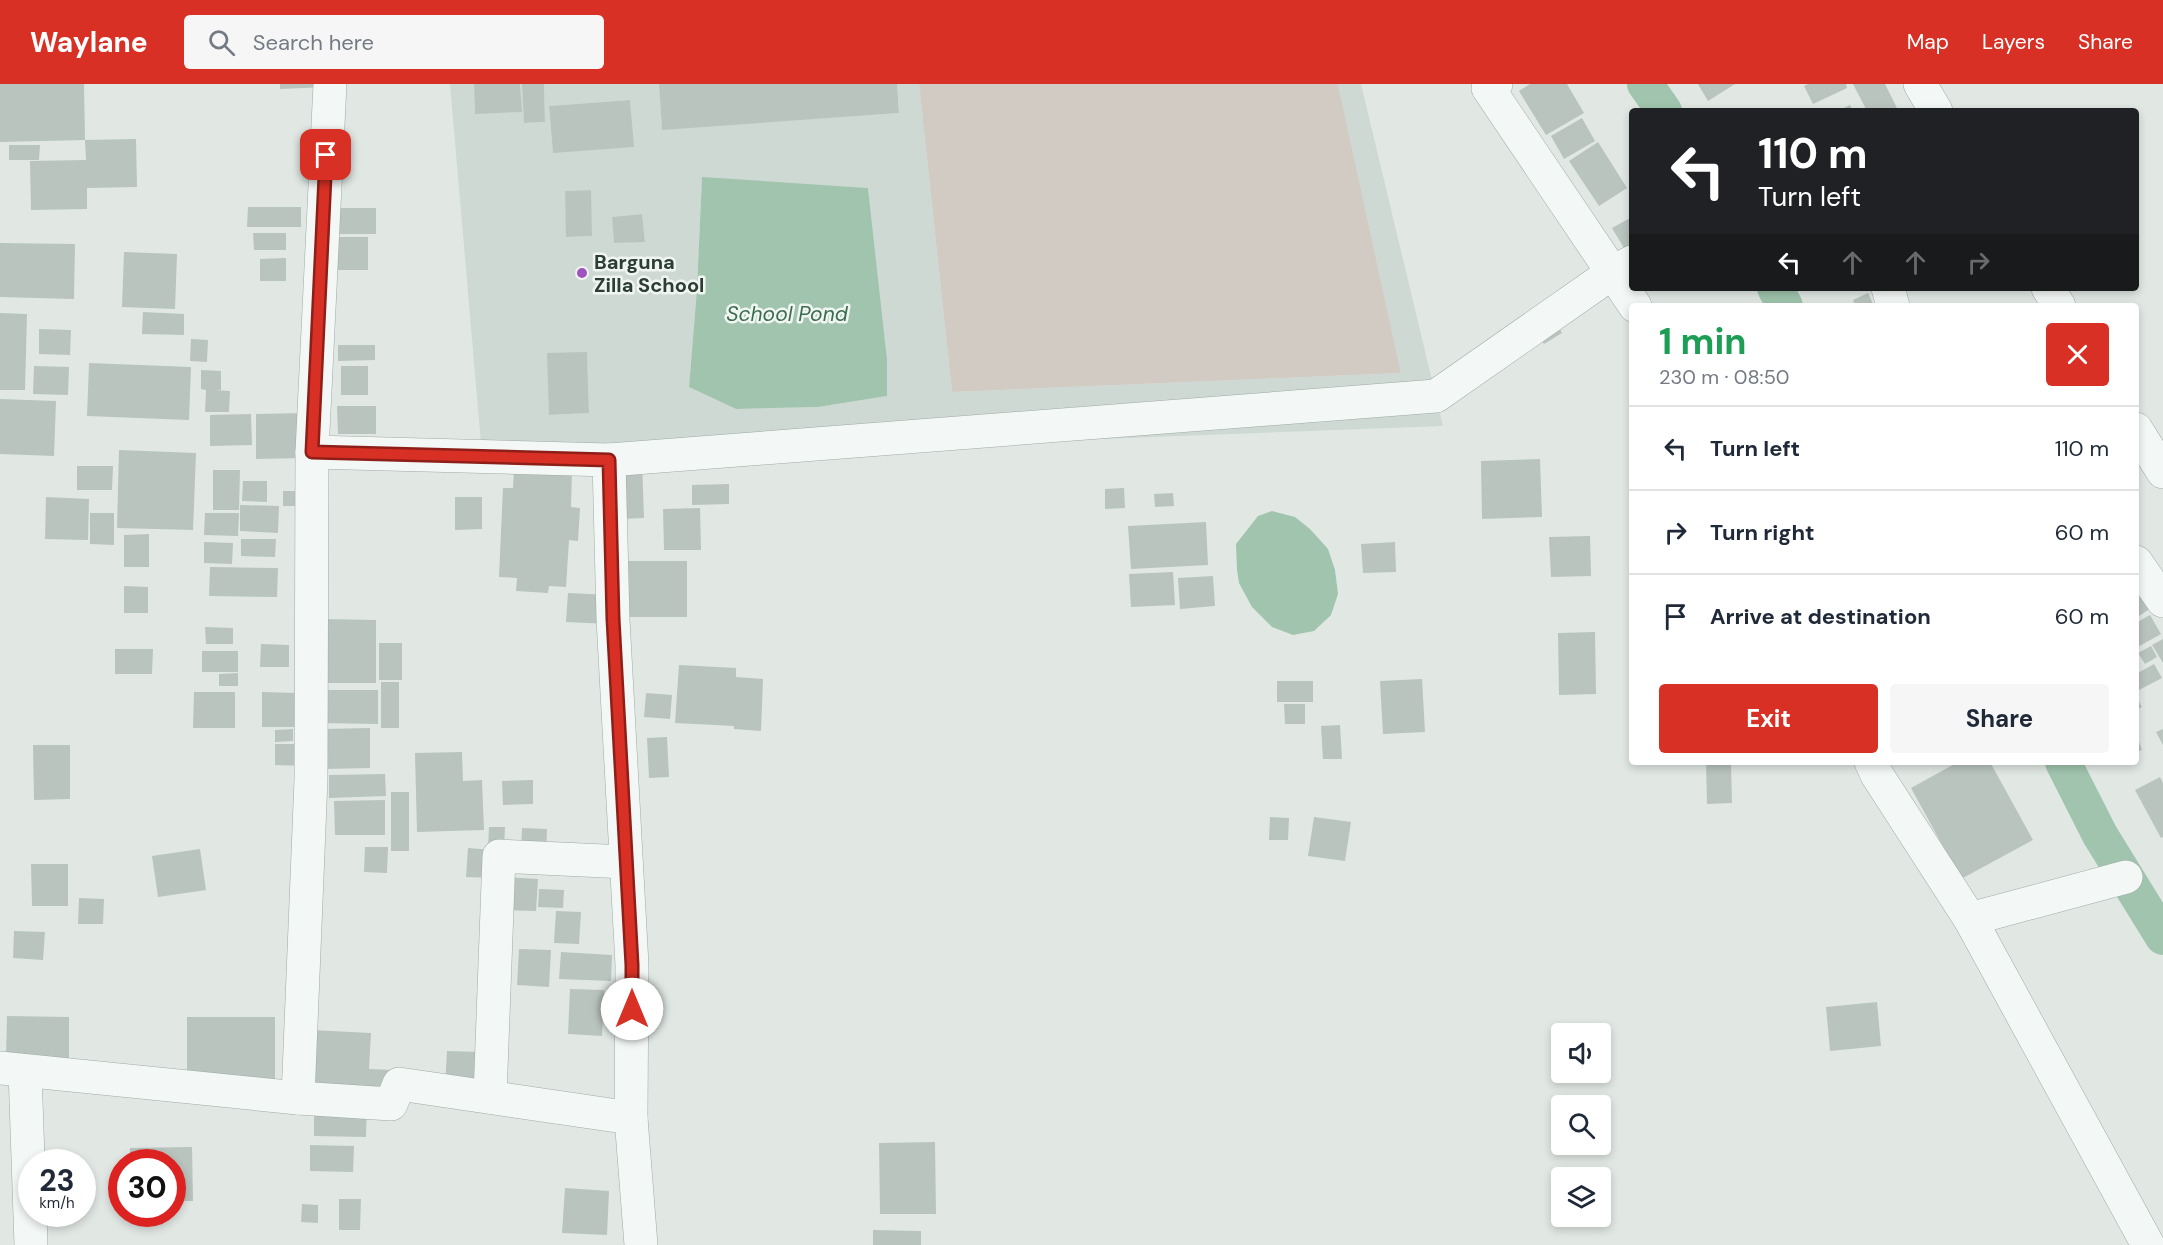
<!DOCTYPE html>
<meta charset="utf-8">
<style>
body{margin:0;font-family:"DM Sans",sans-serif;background:#f6f6f7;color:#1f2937;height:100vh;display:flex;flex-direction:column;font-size:22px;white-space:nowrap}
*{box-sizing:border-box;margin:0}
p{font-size:20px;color:#747a83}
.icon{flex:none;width:33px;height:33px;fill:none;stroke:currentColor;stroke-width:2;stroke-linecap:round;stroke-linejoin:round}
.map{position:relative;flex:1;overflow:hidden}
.sheet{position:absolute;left:1629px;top:219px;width:510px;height:462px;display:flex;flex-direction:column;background:#fff;border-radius:6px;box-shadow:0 3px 9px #0003}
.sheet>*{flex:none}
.banner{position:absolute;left:1629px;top:24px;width:510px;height:183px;border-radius:6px;box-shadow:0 3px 9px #0003;background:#202124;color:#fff;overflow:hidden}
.fabs{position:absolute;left:1551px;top:939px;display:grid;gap:12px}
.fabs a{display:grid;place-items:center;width:60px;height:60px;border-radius:6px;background:#fff;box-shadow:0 3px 9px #0003;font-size:30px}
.speed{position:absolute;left:18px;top:1065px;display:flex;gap:12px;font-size:30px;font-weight:700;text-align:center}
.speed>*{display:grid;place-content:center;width:78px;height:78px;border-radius:50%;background:#fff;box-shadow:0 3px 9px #0003;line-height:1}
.speed small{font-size:15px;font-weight:400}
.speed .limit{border:9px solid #d22;background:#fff;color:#111}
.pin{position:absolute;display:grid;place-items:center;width:51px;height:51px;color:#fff;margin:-26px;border-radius:12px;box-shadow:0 3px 9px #0006}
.me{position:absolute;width:66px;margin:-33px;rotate:0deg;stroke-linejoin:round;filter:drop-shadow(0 0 4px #0008)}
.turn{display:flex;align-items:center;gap:21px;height:126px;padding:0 30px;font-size:27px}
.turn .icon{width:78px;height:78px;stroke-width:2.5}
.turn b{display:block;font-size:42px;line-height:51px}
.lanes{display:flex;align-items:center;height:57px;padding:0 30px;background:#0003;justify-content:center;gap:30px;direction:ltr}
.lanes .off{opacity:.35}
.round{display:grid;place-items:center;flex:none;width:63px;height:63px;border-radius:6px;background:#f6f6f7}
.summary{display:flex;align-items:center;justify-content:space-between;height:102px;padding:0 30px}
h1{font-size:36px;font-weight:700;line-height:45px;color:#1e9e55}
.cta{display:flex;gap:12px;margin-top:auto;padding:12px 30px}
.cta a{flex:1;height:69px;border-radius:6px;background:#d93025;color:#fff;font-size:24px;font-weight:700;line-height:69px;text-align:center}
.cta a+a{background:#f6f6f7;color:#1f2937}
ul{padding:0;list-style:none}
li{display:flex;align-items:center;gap:18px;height:84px;padding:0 30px;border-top:2px solid #e0e1e3}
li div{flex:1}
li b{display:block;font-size:22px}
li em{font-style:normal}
header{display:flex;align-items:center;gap:36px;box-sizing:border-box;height:84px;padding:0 30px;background:#d93025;color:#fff}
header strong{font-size:28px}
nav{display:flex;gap:33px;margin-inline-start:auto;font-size:21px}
.search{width:420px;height:54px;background:#f6f6f7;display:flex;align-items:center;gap:15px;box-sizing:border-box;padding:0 21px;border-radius:6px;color:#747a83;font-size:22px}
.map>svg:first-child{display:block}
</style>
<header>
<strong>Waylane</strong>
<div class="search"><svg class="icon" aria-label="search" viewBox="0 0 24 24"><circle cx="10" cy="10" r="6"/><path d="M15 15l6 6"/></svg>Search here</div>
<nav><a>Map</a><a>Layers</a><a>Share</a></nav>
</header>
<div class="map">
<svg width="2163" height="1161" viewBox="0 0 2163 1161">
<rect width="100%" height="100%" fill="#e1e8e4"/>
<path fill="#cfd9d3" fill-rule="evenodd" d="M450,0h24l1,29 46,-1 -1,-28h2l2,39 21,-1 -1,-38h115l3,45 237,-16 -2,-29h22l33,308 449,-19 -63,-289h23l82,342 -474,18 -487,11zM630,16l3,47 -80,5 -4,-46zM702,94l166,10 19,171v37l-69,11 -82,2 -47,-22 8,-98zM590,106l2,46 -25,1 -2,-46zM642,130l3,27 -30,2 -3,-26zM587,268l2,61 -40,2z"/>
<polygon fill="#d1cbc3" points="919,0 1338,0 1401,289 952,308"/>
<g fill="#a0c4ad">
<polygon points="702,93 868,104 887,275 887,312 818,323 736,325 689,303 697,205"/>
<polygon points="1272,427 1295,433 1310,445 1328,465 1335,486 1338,510 1331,531 1314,547 1293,551 1272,543 1252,523 1239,499 1237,486 1236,460 1258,432"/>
</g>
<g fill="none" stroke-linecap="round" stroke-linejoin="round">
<g stroke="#a0c4ad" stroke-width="36">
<polyline points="1645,0 1664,27"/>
<polyline points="1775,204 1785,222"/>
<polyline points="2063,678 2100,751 2163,853"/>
</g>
</g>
<g fill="#b9c4be">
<polygon points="0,0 84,0 85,56 0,58"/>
<polygon points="280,0 327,0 327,3 280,5"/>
<polygon points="474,0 520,0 522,28 475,30"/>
<polygon points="522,0 544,0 545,38 524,39"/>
<polygon points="659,0 897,0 899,29 662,46"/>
<polygon points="1530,0 1567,0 1584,29 1546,51 1519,7"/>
<polygon points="1698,0 1735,0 1708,17"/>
<polygon points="1808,0 1846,0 1847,4 1813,20 1804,2"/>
<polygon points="1853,0 1885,0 1897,24 1892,27 1867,27"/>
<polygon points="630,16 634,63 553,69 549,22"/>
<polygon points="1850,21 1853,27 1837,27"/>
<polygon points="1582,34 1595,57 1564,75 1551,52"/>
<polygon points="136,55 137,103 87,104 87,125 31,126 30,77 86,76 85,56"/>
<polygon points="1598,58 1627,104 1599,122 1569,77"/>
<polygon points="9,61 40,61 39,76 9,76"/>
<polygon points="591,106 592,152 566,153 565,107"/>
<polygon points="248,123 301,123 301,143 247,143"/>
<rect x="334" y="124" width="42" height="26"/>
<polygon points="642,130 645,158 614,159 612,133"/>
<polygon points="1632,133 1632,173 1630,174 1612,144"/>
<polygon points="253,149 286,149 286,166 254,166"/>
<rect x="334" y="153" width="34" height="33"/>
<polygon points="0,159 75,160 74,215 0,213"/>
<polygon points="124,168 177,170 175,225 122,223"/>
<polygon points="286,174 286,197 260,197 260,175"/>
<polygon points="1868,209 1874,222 1855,222 1853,216"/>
<polygon points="143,228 184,230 184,251 142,250"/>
<polygon points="0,229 27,230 25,306 0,306"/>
<polygon points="1553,233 1562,249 1544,260 1534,244"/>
<polygon points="39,245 71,246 70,271 39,270"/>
<polygon points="191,255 208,256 207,278 190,277"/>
<polygon points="338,261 375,261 375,276 338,277"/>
<polygon points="587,268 589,329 549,331 547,269"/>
<polygon points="89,279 191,283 189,336 87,332"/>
<polygon points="34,282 69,283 68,311 33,310"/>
<rect x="341" y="282" width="27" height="29"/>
<polygon points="201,286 221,287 221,306 213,306 230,307 229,328 205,328 206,306 201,305"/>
<polygon points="0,315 56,317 54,372 0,370"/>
<polygon points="337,322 376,322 376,350 338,350"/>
<polygon points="304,329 305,374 256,375 256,330"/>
<polygon points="251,330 252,361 210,362 210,331"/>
<polygon points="119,366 196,369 193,446 117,444"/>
<polygon points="1540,375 1542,433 1482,435 1481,377"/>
<polygon points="642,377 644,434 621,435 619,379"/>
<polygon points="77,382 113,382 112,406 77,406"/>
<polygon points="514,384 572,387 571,423 580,424 578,457 569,456 566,503 549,502 548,509 516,507 517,494 499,493 503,404 513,404"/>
<polygon points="213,386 240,386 239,426 213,426"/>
<polygon points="243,397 267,397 267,418 242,417"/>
<polygon points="729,400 729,420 692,421 692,401"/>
<polygon points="1124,404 1125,424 1105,425 1105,405"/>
<rect x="283" y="407" width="23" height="15"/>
<polygon points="1173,409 1174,422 1155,423 1154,410"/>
<polygon points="46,413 89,415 88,456 45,455"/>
<polygon points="455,413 482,413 482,445 455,446"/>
<polygon points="240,421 279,422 278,449 240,447"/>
<polygon points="700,424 701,466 664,466 663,425"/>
<polygon points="90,429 114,429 114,461 90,460"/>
<polygon points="205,429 239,429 238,452 204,451"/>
<polygon points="1206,438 1208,481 1131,485 1128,442"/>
<polygon points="149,450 149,483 124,483 124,451"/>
<polygon points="1590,452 1591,492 1551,493 1549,453"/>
<polygon points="241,455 276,455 275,473 241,472"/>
<polygon points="204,458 233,459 232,480 204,479"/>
<polygon points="1395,458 1396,488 1363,489 1361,460"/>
<rect x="623" y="477" width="64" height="56"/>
<polygon points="210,483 278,484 277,513 209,512"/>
<polygon points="1173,488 1175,521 1131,523 1129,490"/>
<polygon points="1213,492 1215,522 1180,525 1178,494"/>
<polygon points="124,502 148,503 148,529 124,529"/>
<polygon points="568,509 610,511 609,540 566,538"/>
<polygon points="2146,509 2154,522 2139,532 2136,527 2136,515"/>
<polygon points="2150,531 2161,550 2136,564 2136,539"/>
<polygon points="324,535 376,536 376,599 324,599"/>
<polygon points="205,543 233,544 233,560 206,560"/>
<polygon points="1595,548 1596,610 1559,611 1558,549"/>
<polygon points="2163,555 2163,579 2152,561"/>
<rect x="379" y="559" width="23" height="37"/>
<polygon points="261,560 289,561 289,583 260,583"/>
<polygon points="2151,562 2157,573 2145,580 2138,569"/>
<polygon points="115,565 153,565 152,590 115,590"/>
<rect x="202" y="567" width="36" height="21"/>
<polygon points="2154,580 2162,594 2137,607 2136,590"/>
<polygon points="679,581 736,584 736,593 763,595 761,647 734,645 734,642 675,639"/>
<polygon points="238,589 238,602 219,602 219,590"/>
<polygon points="1422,595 1425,648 1383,650 1380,597"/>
<rect x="1277" y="597" width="36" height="21"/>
<rect x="381" y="598" width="18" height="46"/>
<polygon points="316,606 378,606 378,640 316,639"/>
<polygon points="194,608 235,608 235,644 193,644"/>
<polygon points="262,608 297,609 297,643 262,643"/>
<polygon points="646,609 672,611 670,635 644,633"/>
<polygon points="2136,613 2142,623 2136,626"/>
<polygon points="1284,620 1305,620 1305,640 1285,640"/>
<polygon points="1340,641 1342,675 1323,675 1321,642"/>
<polygon points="370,644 370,684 323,685 323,645"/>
<polygon points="293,645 293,657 275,658 275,646"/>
<polygon points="2163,645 2163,661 2156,648"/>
<polygon points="2136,650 2142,666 2136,668"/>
<polygon points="667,653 669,693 649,694 647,654"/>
<polygon points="275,660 305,660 305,682 275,681"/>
<polygon points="33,661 70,661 70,715 34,716"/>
<polygon points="462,668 463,697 482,696 484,746 417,748 415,669"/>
<polygon points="1706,678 1731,678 1732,719 1707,720"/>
<polygon points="1958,678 1990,678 2033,756 1961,795 1911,704"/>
<polygon points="385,690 386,712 329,714 329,691"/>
<polygon points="2160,693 2163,699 2163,753 2161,754 2135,706"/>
<polygon points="533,696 533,720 503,721 502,697"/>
<rect x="391" y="708" width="18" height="59"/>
<polygon points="385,716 385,751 335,751 334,717"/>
<polygon points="1270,733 1289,734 1288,756 1269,756"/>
<polygon points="1314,733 1351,738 1345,777 1308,772"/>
<polygon points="489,743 505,743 504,764 488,764"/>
<polygon points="522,744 547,745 546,772 521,770"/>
<polygon points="365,763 388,763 387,789 364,788"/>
<polygon points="468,764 493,766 492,794 466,793"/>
<polygon points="200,765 206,806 158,813 152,772"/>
<polygon points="31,780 68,780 68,822 32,822"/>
<polygon points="505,793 538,795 536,827 503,826"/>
<polygon points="539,805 564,806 563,824 538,823"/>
<polygon points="79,814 104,815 103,840 78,840"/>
<polygon points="556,827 581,828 579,860 554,859"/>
<polygon points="14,847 45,848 43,876 13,874"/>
<polygon points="519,865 551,866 549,903 517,901"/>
<polygon points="561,868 612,871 611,897 559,895"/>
<polygon points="570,905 604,906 602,952 568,950"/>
<polygon points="1877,918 1881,962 1830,967 1826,923"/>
<polygon points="7,932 69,933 69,974 6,973"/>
<rect x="187" y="933" width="88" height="65"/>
<polygon points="311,946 371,949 369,985 393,986 392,1003 308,999"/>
<polygon points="447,967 480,968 479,1004 445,1002"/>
<polygon points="314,1019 367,1020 366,1053 314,1052"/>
<polygon points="935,1058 936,1130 880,1130 879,1059"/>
<polygon points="310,1061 354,1062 353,1088 310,1087"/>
<polygon points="192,1063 193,1117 172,1117 172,1078 130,1078 130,1064"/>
<polygon points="565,1104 609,1107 607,1151 562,1149"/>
<polygon points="339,1115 361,1115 360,1146 339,1146"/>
<polygon points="302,1120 318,1121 318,1139 301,1138"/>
<polygon points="873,1146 921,1147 921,1161 873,1161"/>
</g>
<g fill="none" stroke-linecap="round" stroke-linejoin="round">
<defs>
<g id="minor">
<polyline points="1496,0 1488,4 1635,222"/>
<polyline points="1920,0 1936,27"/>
<polyline points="1888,204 1893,222"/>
<polyline points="2048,204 2059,222"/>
<polyline points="2136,345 2163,388"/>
<polyline points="312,368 609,376 613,535 632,881 631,1034 641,1161"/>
<polyline points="609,376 1436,312 1612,189 1632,178"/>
<polyline points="2136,478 2163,517"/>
<polyline points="1871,678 1877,691 1970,835 2126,793"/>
<polyline points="1970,835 2148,1161"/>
<polyline points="0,984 298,1014 391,1020 399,1000 631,1034"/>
<polyline points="25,987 31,1161"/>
<polyline points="490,1013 499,772 626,778"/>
<polyline points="298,1014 311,695 312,368 330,0"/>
</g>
</defs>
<use href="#minor" stroke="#9faaa5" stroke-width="34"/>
<use href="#minor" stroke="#f3f7f5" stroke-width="33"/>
</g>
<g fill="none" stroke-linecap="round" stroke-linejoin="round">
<defs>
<polyline id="route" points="326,71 312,368 609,376 613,535 632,881 632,925"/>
</defs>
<use href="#route" stroke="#8d1f18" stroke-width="15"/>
<use href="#route" stroke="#d93025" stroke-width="10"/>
</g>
<circle fill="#9e54bf" stroke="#f0f5f2" stroke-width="2" cx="582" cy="189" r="6"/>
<g text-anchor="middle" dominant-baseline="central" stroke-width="5" stroke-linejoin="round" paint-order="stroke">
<g font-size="20" font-weight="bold" fill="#2b3d34" stroke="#f0f5f2" text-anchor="start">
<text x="594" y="178">Barguna<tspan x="594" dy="23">Zilla School</tspan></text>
</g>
<g font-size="21" font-style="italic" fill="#3a6d4e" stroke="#f0f5f2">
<text x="787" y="230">School Pond</text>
</g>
</g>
</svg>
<div class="fabs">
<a><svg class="icon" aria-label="sound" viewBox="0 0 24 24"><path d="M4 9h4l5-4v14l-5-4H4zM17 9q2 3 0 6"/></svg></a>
<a><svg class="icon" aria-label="search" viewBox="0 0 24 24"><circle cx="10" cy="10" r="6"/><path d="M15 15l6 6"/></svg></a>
<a><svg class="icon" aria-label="layers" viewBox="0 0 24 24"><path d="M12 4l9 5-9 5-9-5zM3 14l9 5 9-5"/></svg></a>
</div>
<div class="speed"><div>23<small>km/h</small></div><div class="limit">30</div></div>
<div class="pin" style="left:326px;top:71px;background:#d93025"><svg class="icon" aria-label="arrive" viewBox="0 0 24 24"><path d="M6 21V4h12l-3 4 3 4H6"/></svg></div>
<svg class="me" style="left:632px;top:925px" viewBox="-20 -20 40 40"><circle r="19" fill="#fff"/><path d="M0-13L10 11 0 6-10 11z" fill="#d93025"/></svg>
<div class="banner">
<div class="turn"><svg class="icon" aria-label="left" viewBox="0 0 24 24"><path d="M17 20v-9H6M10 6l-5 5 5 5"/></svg><div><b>110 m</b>Turn left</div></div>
<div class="lanes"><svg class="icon" aria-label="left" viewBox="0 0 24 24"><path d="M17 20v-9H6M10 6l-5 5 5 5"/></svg><svg class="icon off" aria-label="ahead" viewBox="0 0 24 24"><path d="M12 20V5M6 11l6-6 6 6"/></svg><svg class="icon off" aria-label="ahead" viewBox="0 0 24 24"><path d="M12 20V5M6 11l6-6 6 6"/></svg><svg class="icon off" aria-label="right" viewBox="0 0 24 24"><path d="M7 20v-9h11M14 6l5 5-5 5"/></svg></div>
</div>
<section class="sheet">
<div class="summary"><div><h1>1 min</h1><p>230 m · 08:50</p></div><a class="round" style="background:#d93025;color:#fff"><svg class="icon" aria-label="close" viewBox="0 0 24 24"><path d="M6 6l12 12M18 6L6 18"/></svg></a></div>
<ul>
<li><svg class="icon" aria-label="left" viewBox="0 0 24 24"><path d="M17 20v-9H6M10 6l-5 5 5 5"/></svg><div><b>Turn left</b></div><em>110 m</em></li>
<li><svg class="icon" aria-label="right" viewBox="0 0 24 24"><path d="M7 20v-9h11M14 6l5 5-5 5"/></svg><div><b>Turn right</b></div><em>60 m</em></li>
<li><svg class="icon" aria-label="arrive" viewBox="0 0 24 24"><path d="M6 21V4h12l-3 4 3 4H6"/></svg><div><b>Arrive at destination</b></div><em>60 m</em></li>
</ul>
<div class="cta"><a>Exit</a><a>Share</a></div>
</section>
</div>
